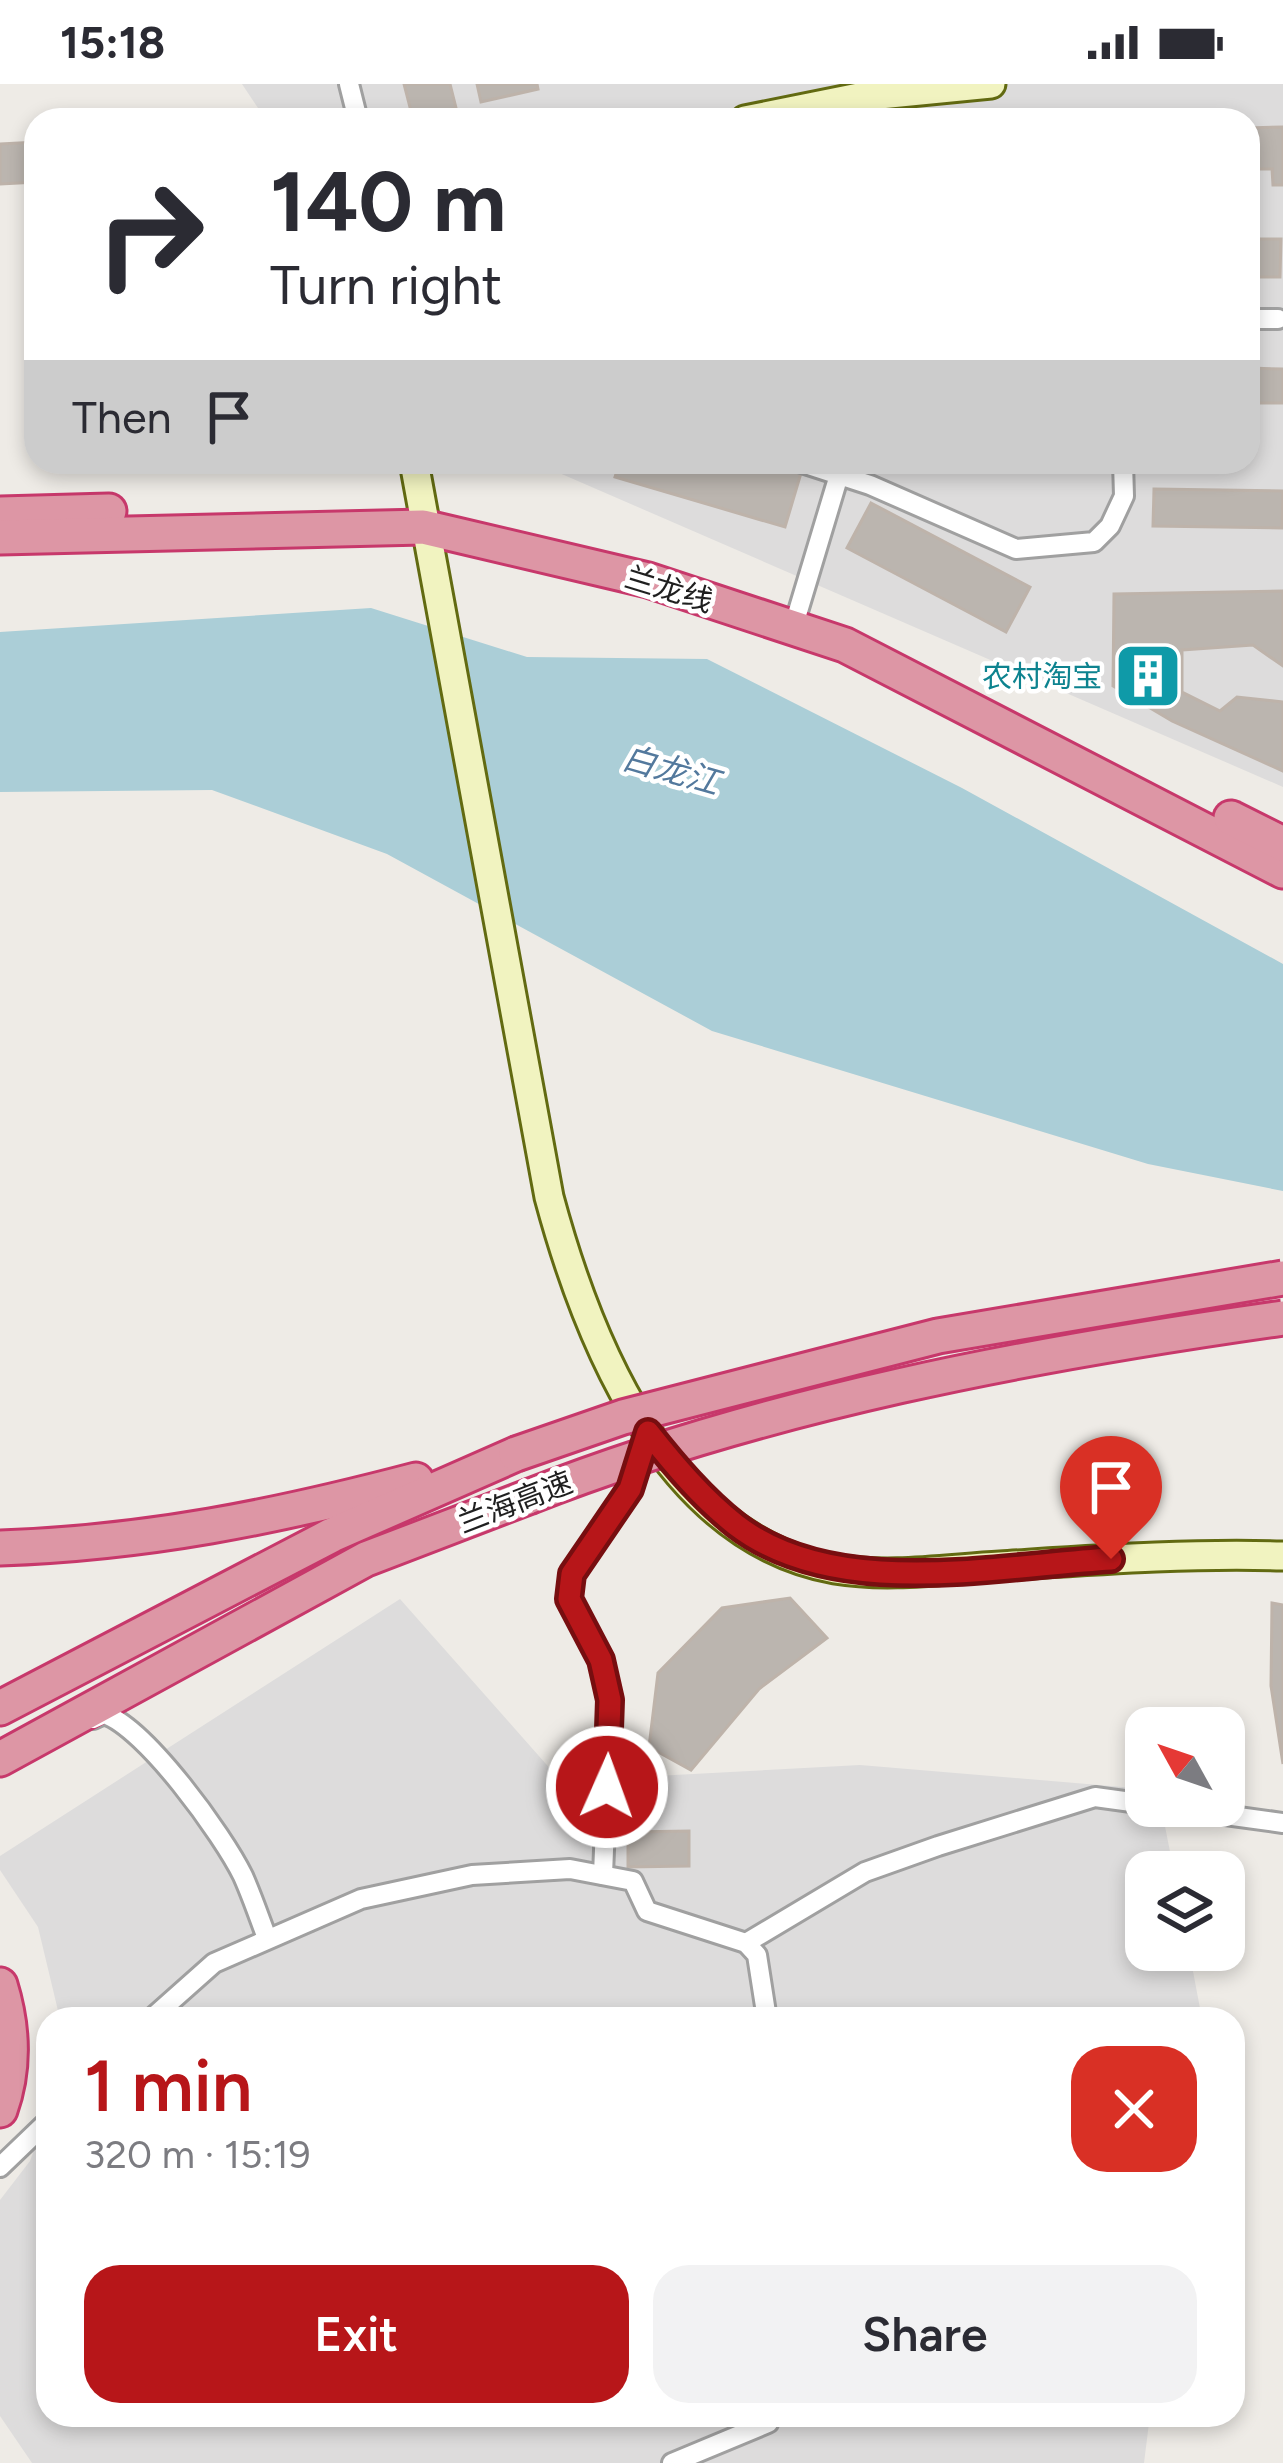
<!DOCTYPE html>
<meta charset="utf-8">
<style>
body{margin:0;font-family:Figtree,"Noto Sans SC",sans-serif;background:#f2f2f3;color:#2b2b33;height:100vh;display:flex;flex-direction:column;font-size:45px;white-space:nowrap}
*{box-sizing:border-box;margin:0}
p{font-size:39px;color:#7c7c81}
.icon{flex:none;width:66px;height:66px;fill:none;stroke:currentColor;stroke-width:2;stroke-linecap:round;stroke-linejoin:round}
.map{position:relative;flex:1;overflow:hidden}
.sheet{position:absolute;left:36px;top:1923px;width:1209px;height:420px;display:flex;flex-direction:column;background:#fff;border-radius:36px;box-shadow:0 6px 18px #0003}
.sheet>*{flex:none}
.guide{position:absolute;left:24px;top:24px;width:1236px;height:366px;border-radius:36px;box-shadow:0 6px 18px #0003;background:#fff;color:#2b2b33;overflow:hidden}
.needle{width:78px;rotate:310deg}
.tools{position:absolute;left:1125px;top:1623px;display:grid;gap:24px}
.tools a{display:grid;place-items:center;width:120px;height:120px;border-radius:24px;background:#fff;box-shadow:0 6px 18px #0003;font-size:60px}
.pin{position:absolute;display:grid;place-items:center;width:102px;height:102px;color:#fff;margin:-123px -51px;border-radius:50% 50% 50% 0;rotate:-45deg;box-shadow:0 0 12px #0007}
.pin .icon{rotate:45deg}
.me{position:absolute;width:132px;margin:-66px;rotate:2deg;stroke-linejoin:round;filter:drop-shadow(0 0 9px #0008)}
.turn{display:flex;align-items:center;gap:42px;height:252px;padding:0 48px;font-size:54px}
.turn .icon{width:156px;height:156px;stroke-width:2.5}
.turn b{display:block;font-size:84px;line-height:102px}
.then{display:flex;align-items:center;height:114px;padding:0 48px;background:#0003;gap:24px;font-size:45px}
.round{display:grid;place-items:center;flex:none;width:126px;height:126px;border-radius:36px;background:#f2f2f3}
.summary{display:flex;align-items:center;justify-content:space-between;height:204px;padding:0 48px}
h1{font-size:72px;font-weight:600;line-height:90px;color:#b71619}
.action{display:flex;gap:24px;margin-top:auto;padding:24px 48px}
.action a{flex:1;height:138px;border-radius:36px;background:#b71619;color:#fff;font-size:48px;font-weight:600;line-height:138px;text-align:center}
.action a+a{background:#f2f2f3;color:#2b2b33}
.status{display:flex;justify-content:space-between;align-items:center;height:84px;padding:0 60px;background:#fff;direction:ltr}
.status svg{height:33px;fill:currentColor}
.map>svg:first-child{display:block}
</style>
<div class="status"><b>15:18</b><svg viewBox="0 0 49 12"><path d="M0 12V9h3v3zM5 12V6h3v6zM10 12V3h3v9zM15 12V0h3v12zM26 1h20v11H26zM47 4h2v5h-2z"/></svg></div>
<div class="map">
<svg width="1283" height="2379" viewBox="0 0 1283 2379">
<rect width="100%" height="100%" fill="#eeebe6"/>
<g fill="#dddcdc">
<polygon points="242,0 1283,0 1283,703 534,378 1248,378 1248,36 266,36"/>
<polygon points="400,1515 561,1697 860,1681 1146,1705 1146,1722 1161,1722 1174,1788 1146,1788 1146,1866 1189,1866 1202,1935 60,1935 38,1843 0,1786 0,1772"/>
<polygon points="48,2027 48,2331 1150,2331 1144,2379 32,2379 0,2332 0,2116 30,2077"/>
</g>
<polygon fill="#abced7" points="371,524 527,573 707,575 962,704 1283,880 1283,1107 1148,1080 712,947 387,770 212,706 0,708 0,548"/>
<g fill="#bbb5af" stroke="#beb3aa" stroke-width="3">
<polygon points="404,0 450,0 456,24 413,35"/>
<polygon points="477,0 537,0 538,5 481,18"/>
<polygon points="1283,43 1283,101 1273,101 1272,85 1248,85 1248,44"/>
<polygon points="36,58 36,98 0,100 0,60"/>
<polygon points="1248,155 1281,155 1280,193 1248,193"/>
<polygon points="1248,284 1283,285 1283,319 1248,319"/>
<polygon points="620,378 764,378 801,389 785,443 615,393"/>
<polygon points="1154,405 1283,407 1282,444 1153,442"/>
<polygon points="871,419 1030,503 1006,548 847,464"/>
<polygon points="1283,507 1283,582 1253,561 1182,566 1182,608 1220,627 1237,613 1283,618 1283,687 1172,637 1113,602 1114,510"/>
<polygon points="790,1514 827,1554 759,1605 691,1686 649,1663 658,1589 722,1524"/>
<polygon points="1272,1519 1283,1521 1283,1680 1271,1602"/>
<polygon points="689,1747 689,1782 628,1783 628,1748"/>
</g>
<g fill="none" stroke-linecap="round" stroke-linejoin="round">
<defs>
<g id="street">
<polyline points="349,0 358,36"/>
<polyline points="1248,235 1278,235"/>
<polyline points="799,378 870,401 1016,465 1094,458 1110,442 1124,412 1123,378"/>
<polyline points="793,544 839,391"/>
<path d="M93,1635l11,-5c41,13 119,121 139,162 9,20 16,41 24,62"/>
<polyline points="1159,1722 1283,1739"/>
<polyline points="603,1791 610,1616 601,1577 569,1515 572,1490 630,1405 638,1369"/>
<polyline points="746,1859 865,1788 938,1762 1095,1713 1146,1720"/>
<polyline points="151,1935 214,1879 361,1815 472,1791 570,1785 633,1797 647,1827 746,1859 757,1871 767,1935"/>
<polyline points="0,2083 48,2037"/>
<polyline points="672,2379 768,2339 768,2331"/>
</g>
<g id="secondary">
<polyline points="745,36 859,13 991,0"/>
<path d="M414,378l135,735c39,145 118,342 286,372 54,9 111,0 165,-3 95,-6 188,-13 283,-10"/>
</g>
<g id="highway">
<polyline points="0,430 109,427"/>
<polyline points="0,453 423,443 648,496 845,561 1283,787"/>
<polyline points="1231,734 1283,760"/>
<path d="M0,1464c147,-5 275,-31 416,-68"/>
<polyline points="0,1624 332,1451 516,1370"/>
<polyline points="0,1675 366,1475 528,1413"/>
<path d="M0,1901c13,42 15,83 0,125"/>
</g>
</defs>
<use href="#street" stroke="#a0a0a0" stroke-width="24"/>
<use href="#secondary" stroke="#626a11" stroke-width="33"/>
<use href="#highway" stroke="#c7386b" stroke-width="39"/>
<use href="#street" stroke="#fff" stroke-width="18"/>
<use href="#secondary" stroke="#f1f3c0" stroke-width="27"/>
<use href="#highway" stroke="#dd96a5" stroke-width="33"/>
<defs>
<g id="highway-bridge">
<polyline points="516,1370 623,1333 938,1252 1283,1194"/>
<path d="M528,1413c240,-94 500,-143 755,-179"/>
</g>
</defs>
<use href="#highway-bridge" stroke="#c7386b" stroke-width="39" stroke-linecap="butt"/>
<use href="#highway-bridge" stroke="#dd96a5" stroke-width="33"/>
</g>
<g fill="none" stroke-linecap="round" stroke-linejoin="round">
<defs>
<path id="route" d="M607,1703l3,-87 -9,-40 -32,-61 3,-25 58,-85 18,-57c27,34 54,66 88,93 99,76 259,41 375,34"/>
</defs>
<use href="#route" stroke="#770e10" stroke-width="30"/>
<use href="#route" stroke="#b71619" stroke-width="21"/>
</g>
<defs>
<symbol id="building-square" viewBox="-11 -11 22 22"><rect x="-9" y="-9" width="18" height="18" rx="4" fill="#0f9aa8" stroke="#fff"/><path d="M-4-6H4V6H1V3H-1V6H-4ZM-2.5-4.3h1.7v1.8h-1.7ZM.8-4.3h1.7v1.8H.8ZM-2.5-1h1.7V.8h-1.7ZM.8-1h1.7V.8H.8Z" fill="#fff"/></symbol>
</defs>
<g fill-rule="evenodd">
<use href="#building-square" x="1110" y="554" width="76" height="76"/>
</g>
<g text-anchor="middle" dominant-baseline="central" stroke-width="9" stroke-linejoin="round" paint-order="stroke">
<g font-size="30" fill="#1f1f1f" stroke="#fff">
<text transform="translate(669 505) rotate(17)">兰龙线</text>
<text transform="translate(515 1418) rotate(-21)">兰海高速</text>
</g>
<g font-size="30" fill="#0d838f" stroke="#fff" text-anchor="end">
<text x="1102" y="592">农村淘宝</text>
</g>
<g font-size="33" font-style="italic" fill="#53799d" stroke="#fff">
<text transform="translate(671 686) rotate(16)">白龙江</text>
</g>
</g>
</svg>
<div class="tools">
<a><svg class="needle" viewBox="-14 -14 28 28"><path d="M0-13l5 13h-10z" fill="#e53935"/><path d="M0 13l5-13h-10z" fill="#7c7c81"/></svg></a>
<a><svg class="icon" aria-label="layers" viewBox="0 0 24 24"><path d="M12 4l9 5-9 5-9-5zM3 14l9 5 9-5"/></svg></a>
</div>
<div class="pin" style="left:1111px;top:1475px;background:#d93025"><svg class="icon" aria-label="arrive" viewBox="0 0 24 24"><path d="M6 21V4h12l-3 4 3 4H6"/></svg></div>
<svg class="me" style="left:607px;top:1703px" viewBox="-20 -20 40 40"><circle r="17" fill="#b71619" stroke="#fff" stroke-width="3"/><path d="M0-11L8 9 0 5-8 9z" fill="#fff"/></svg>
<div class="guide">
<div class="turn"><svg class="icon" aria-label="right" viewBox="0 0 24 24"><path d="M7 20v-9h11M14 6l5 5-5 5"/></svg><div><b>140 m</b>Turn right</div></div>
<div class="then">Then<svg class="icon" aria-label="arrive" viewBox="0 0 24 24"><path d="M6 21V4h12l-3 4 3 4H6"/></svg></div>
</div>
<section class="sheet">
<div class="summary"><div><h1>1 min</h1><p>320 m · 15:19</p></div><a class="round" style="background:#d93025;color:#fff"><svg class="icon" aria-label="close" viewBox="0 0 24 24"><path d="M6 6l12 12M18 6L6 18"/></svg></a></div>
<div class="action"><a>Exit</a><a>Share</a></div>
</section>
</div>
